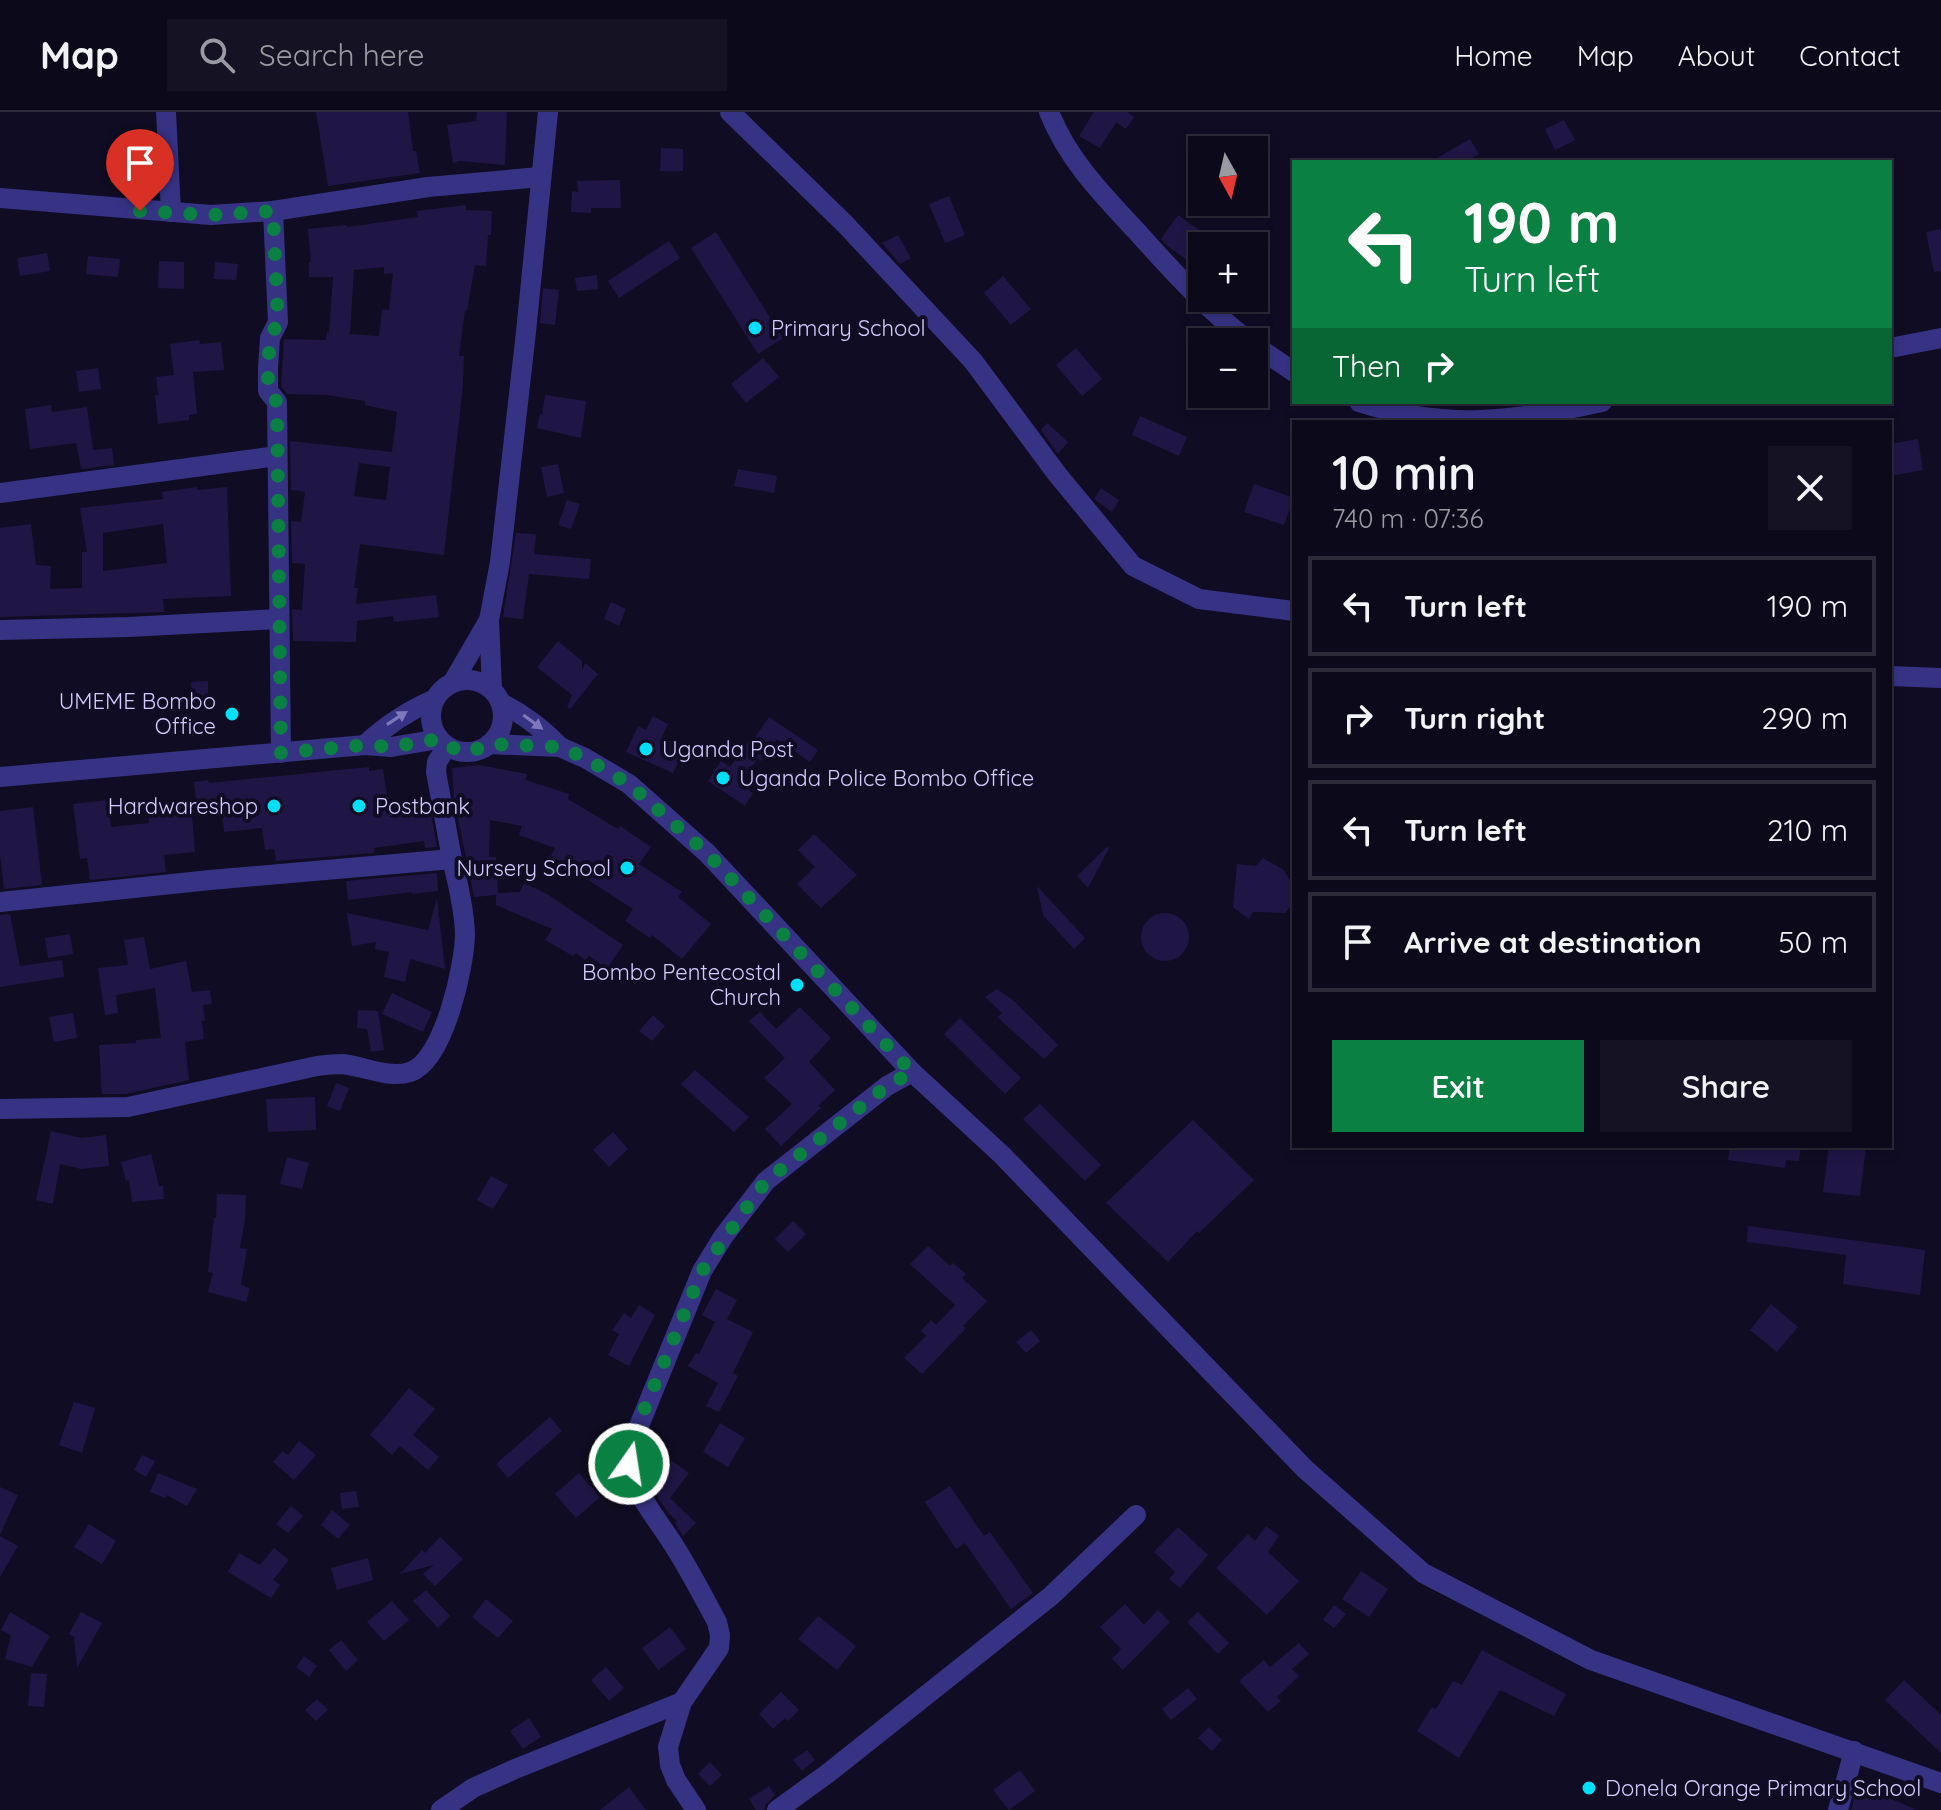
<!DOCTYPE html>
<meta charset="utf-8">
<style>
body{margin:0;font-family:Quicksand,sans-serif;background:#151223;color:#f1f3f6;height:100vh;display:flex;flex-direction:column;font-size:30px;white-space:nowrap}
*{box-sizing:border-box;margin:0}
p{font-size:26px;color:#9a9aa2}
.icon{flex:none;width:44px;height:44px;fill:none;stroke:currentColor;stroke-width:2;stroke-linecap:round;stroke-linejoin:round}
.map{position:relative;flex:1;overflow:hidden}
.sheet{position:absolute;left:1292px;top:308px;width:600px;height:728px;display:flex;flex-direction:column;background:#0c091a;border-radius:0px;box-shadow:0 4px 12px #0003,0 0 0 2px #2c2a39}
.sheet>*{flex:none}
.banner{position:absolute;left:1292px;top:48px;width:600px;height:244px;border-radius:0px;box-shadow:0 4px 12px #0003,0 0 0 2px #2c2a39;background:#0b8043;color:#fff;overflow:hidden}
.needle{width:52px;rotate:172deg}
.controls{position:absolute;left:1188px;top:24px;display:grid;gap:16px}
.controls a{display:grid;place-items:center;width:80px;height:80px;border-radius:0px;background:#0c091a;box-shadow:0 4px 12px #0003,0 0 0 2px #2c2a39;font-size:40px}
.pin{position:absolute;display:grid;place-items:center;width:68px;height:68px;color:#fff;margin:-82px -34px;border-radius:50% 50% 50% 0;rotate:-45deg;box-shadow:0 0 8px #0007}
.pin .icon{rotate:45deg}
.me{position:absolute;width:88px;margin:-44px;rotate:13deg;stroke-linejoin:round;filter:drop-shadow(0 0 6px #0008)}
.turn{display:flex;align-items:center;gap:28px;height:168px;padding:0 40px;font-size:36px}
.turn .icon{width:104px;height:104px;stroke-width:2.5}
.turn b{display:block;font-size:56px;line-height:68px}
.then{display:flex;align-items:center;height:76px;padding:0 40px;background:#0003;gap:16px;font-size:30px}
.round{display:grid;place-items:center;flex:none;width:84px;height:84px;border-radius:0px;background:#151223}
.summary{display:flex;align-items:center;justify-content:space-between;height:136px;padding:0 40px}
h1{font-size:48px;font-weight:600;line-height:60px}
.button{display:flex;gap:16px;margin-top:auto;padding:16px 40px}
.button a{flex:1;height:92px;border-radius:0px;background:#0b8043;color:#fff;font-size:32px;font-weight:600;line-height:92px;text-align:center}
.button a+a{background:#151223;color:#f1f3f6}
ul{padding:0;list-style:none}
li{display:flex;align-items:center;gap:24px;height:100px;margin:0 16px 12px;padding:0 24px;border:4px solid #2c2a39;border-radius:0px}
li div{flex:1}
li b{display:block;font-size:30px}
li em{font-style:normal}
header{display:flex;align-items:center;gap:48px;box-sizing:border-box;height:112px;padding:0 40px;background:#0c091a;border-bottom:2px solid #2c2a39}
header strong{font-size:38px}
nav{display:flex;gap:44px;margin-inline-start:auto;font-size:28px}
.search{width:560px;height:72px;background:#151223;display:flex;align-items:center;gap:20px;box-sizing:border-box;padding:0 28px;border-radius:0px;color:#9a9aa2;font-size:30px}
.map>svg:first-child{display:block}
</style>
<header>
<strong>Map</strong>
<div class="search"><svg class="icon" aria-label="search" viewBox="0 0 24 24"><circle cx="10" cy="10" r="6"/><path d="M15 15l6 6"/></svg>Search here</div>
<nav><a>Home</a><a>Map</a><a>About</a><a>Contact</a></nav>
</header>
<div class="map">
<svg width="1941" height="1698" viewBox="0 0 1941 1698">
<rect width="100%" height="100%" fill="#100c23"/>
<g fill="#201645" fill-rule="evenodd">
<polygon points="316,0 408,0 413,39 416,39 420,61 328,74"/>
<polygon points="477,0 507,0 505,53 460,49 453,51 447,13 476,9"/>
<polygon points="1094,0 1127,0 1134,5 1126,17 1116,10 1100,36 1079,24"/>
<polygon points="1564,8 1575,28 1555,38 1545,17"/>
<polygon points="1470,27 1479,42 1465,50 1430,50"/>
<polygon points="661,36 683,37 683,59 660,59"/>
<polygon points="620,68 621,96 591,96 591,101 571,100 572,79 578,80 577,69"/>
<polygon points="949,84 965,123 945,131 929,92"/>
<path d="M466,93v5l26,1 -1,24h-3l-2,31 -11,-1 -8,46 -2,-1 -6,46h5l-1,29 -19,170 -84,-11 -6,44h4l-2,16 80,-9 3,22 -45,5 -1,-6 -36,5 -1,21 -63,-1 -1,-32 10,1 3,-46 -13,-1 -1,-42 10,1 4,-30 -14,-2 -1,-49 102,11 5,-40 -32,-7v-4l-38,-6 -40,-1 -6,-8 3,-47 42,1 1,-8 2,1 4,-56h-24v-15h2l-3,-33 39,-4v2l71,-10 -1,-6zM384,155v7l9,-1 -4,37 -7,-1 -3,27 -29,-2 4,-64zM359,351l31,4 -4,33 -32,-4z"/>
<polygon points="1178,103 1222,134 1202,134 1202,144 1195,154 1169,135 1161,127"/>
<polygon points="1941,117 1941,159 1934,160 1926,120"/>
<polygon points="716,120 783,226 758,242 691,136"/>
<polygon points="898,123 911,146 900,152 882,131"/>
<polygon points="669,129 680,146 619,186 608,169"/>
<polygon points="47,141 50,159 20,164 17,146"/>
<polygon points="88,144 120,147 118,165 86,162"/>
<polygon points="159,149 184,150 184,177 158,176"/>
<polygon points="215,150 238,152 236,168 214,167"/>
<polygon points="597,163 598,177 577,179 575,166"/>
<polygon points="1003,164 1031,197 1011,213 984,181"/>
<polygon points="543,176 559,178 555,213 540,211"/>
<polygon points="199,228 200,232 221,230 224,258 193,260 197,302 189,303 189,308 158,312 155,283 158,283 156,265 174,263 170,232"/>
<polygon points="1076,236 1102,267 1082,284 1056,253"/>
<polygon points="763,246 779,265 746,291 731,272"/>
<polygon points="98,256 101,277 79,280 76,259"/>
<polygon points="545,283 586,289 581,326 537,316 540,302 542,303"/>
<polygon points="51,293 52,300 87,295 93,338 112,336 114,353 81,357 76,331 30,337 25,297"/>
<polygon points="1140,304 1187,325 1179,344 1132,323"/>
<polygon points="1047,311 1068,330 1058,342 1041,318"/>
<polygon points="1918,327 1923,358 1890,364 1890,332"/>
<polygon points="558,352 564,381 547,385 541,355"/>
<polygon points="738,357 777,364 774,381 734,374"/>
<polygon points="1254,372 1294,386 1284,413 1244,400"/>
<path d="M197,375v3l30,-3 4,109 -68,3 1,13 -164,5v-89l31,-4 5,41 15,1 -1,23 32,-1v-36h5l-7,-44 83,-9 -1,-7zM163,412l4,39 -64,8v-38z"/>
<polygon points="1101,376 1119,388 1112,400 1094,387"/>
<polygon points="567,388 580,392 571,417 558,413"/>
<polygon points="516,421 536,422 534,442 591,447 589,467 529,462 523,507 503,505"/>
<polygon points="611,490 626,497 619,514 604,507"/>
<polygon points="558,529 582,549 582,559 585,551 598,562 570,597 567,595 572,583 537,555"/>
<polygon points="208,569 208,592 192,592 191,570"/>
<polygon points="653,604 668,612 662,625 685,636 673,661 626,640 638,614 646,618"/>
<polygon points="769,605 818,638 810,650 777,627 761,649 758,646 740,672 753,681 745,694 708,669 721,649 730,655 751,626 753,628"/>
<polygon points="479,653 527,662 526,668 569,682 568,687 618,717 620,714 651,735 639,752 682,780 678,785 711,812 682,847 652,823 650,826 625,809 633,797 551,744 555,736 519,723 522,714 490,708 489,745 496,745 498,781 520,780 524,771 547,782 623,833 607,857 589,844 585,848 576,841 573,844 545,828 552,817 496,793 496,783 474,785 454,687 452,656"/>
<polygon points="369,655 369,659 383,657 390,702 420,698 419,693 429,692 437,735 425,736 424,729 374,736 374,741 276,749 274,737 265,738 262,716 224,720 222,699 192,703 195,740 164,743 166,760 90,768 87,746 80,747 73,692 108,688 111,715 149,711 148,702 173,700 172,690 196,686 194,670 208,668 209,671"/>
<polygon points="33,695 42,773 4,777 0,742 0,699"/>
<polygon points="814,722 857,763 821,796 797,772 815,755 798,738"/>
<polygon points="1107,735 1109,736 1088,776 1077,764"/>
<polygon points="1263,746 1284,758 1289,767 1294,770 1294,795 1290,795 1285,801 1253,800 1249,807 1233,795 1237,752 1256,754"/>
<polygon points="437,761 438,779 412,782 412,780 348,788 346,769"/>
<polygon points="1037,774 1085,826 1074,837 1043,803"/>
<polygon points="437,786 445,857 410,847 405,870 384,865 389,840 375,837 376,830 352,834 347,801 428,818"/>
<circle cx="1165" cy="825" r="24"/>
<polygon points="10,802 20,854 62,848 64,865 0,875 0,803"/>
<polygon points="70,822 73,842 48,846 45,826"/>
<polygon points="144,825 150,857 186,849 192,880 210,878 212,892 203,893 205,909 202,909 204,927 185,930 189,968 126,982 102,982 99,933 136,931 136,928 161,926 155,876 116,883 118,901 105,903 98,856 128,853 124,828"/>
<polygon points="997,877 1014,889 1058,933 1044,947 997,905 1002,901 985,885"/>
<polygon points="392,881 432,900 423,920 382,902"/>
<polygon points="800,895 831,926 809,950 835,978 818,994 821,996 781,1034 765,1017 792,992 764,966 785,946 749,909 760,900 776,917"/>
<polygon points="358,898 378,899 384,938 371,940 367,917 357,916"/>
<polygon points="73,901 77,926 54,930 49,905"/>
<polygon points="653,903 665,914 652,929 639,919"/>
<polygon points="960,906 1021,966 1005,982 944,922"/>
<polygon points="695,958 749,1005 734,1020 681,972"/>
<polygon points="336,971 349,976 340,999 327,994"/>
<polygon points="315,985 316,1018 268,1020 266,987"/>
<polygon points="1040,992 1101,1053 1085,1069 1023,1007"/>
<polygon points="1193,1008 1254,1068 1199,1121 1197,1119 1168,1150 1106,1091"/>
<polygon points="51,1019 82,1026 106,1023 109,1054 81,1057 60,1052 53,1092 36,1088"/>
<polygon points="613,1020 628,1037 609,1055 593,1038"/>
<polygon points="1730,1034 1801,1034 1799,1049 1786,1048 1785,1056 1728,1048"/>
<polygon points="1829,1034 1866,1034 1860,1084 1823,1080"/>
<polygon points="151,1042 159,1074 163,1074 164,1087 132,1090 129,1068 126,1069 121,1050"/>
<polygon points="287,1045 309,1051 302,1077 280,1072"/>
<polygon points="491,1064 508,1073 493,1097 477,1088"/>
<polygon points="217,1082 246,1083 245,1108 240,1136 247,1137 241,1173 250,1176 246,1190 208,1180 213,1161 208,1160 214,1106 216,1106"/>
<polygon points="793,1109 806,1122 788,1140 775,1127"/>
<polygon points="1748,1114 1925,1138 1920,1183 1843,1172 1846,1143 1747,1130"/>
<polygon points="928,1134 950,1154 953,1151 966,1162 962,1166 987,1189 963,1214 966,1216 922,1262 904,1246 926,1224 921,1219 931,1208 936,1213 955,1193 910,1152"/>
<polygon points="716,1177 737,1188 727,1207 753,1220 733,1261 738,1264 719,1300 706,1294 718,1271 688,1254 696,1241 699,1242 715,1210 702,1203"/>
<polygon points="1771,1192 1798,1215 1777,1240 1750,1218"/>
<polygon points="639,1193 655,1203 629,1254 608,1243 619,1222 612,1218 624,1201 631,1206"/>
<polygon points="1031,1218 1040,1229 1026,1241 1016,1230"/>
<polygon points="409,1276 435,1297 413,1323 439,1345 428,1358 400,1334 392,1343 370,1323"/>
<polygon points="74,1290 95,1296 82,1341 59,1333"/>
<polygon points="550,1305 562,1319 508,1366 496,1352"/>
<polygon points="720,1311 745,1326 728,1355 703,1340"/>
<polygon points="299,1329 316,1343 294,1368 273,1350 283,1339 288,1343"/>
<polygon points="142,1343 155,1349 146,1365 134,1358"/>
<polygon points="672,1349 689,1361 670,1386 696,1411 683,1424 675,1411 677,1409 669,1402 651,1375"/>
<polygon points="158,1361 197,1377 187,1394 166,1383 165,1386 150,1380"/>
<polygon points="579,1361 600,1385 576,1406 555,1382"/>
<polygon points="950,1374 984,1424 990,1420 1033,1481 1011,1497 965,1431 956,1437 925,1390"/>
<polygon points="0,1375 18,1383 0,1423"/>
<polygon points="356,1379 359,1395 342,1397 340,1381"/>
<polygon points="291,1394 303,1404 288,1421 276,1412"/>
<polygon points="332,1398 350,1413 338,1427 321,1413"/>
<polygon points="89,1412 116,1429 102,1452 74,1435"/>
<polygon points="1266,1414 1279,1424 1268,1440 1299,1469 1267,1503 1216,1456 1248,1422 1255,1429"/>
<polygon points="1178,1415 1208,1443 1180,1476 1169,1467 1175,1460 1154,1440"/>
<polygon points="0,1424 18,1434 0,1465"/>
<polygon points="440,1425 463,1447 435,1474 423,1462 434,1453 400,1462 422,1438 425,1441"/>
<polygon points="274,1436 289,1448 273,1468 280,1473 271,1486 228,1460 239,1441 260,1453"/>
<polygon points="368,1446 373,1468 337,1478 331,1456"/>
<polygon points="1361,1459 1388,1477 1369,1505 1342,1487"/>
<polygon points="426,1478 450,1504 438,1516 413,1489"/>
<polygon points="486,1487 513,1509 498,1526 472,1505"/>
<polygon points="392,1489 409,1508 384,1529 367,1510"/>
<polygon points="1125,1492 1144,1513 1158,1498 1170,1510 1123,1558 1112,1547 1121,1537 1100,1515"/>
<polygon points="1334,1493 1346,1502 1334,1516 1323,1508"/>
<polygon points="10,1500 50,1524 32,1555 5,1547 11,1523 1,1518"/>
<polygon points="81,1500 102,1511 77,1556 74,1525 69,1522"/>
<polygon points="1198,1500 1229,1531 1218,1542 1187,1510"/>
<polygon points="818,1504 856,1534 837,1558 798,1527"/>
<polygon points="670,1515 686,1537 658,1558 642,1536"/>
<polygon points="341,1528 358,1548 346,1559 329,1538"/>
<polygon points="1299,1531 1309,1542 1292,1557 1299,1564 1277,1585 1281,1589 1268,1600 1239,1569 1264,1548 1270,1555"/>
<polygon points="1482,1538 1566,1582 1554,1604 1500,1578 1459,1646 1417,1619 1432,1595 1436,1597 1453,1569 1462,1573"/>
<polygon points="304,1544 317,1554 309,1565 296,1555"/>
<polygon points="606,1555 624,1576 609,1589 591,1568"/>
<polygon points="31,1561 47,1562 44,1595 28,1594"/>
<polygon points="1904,1568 1941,1603 1941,1641 1885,1588"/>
<polygon points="1188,1576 1197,1587 1171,1608 1162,1597"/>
<polygon points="781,1580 799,1598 788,1609 785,1606 773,1617 759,1602"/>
<polygon points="317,1587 328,1598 316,1609 305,1598"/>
<polygon points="529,1606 541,1625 523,1637 510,1619"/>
<polygon points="1209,1615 1222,1628 1212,1639 1198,1626"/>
<polygon points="807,1638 815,1648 802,1659 793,1648"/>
<polygon points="710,1650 722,1663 710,1674 698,1662"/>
<polygon points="1020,1658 1035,1679 1009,1698 993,1678"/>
<polygon points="1858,1673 1917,1698 1851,1698"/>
<polygon points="769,1674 775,1683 766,1692 764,1698 756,1698 749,1687"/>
<polygon points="629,1675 646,1698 600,1698"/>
</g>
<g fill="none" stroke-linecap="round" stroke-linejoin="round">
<g stroke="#363385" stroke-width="20">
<polyline points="166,0 171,100"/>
<polyline points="730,0 845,112 973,249 1057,362 1133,454 1199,487 1294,499"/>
<path d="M1049,0c20,50 55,84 91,123 34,38 69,76 110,107"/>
<polyline points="0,86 211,103 273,99 428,75 540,65"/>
<polyline points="273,99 278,210 270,226 268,256 268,279 277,290 281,641"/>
<polyline points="1254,233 1294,260"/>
<polyline points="1890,236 1941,226"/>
<path d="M1359,290c90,29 153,19 243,0"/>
<polyline points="0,381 277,344"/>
<polyline points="0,518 129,515 279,507"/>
<polyline points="1890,564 1941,566"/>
<circle cx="467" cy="604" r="36"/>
<polyline points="453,570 489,508"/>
<polyline points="492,577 489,508 500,450 526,220 548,0"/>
<path d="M501,591c24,12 41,25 59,44"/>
<polyline points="489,632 560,635 585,646 629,672 707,741 912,960 1002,1043 1305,1357 1423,1461 1591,1548 1941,1671"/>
<path d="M365,633c21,-20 43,-34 70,-46"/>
<polyline points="447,634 437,650 436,660 452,747"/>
<polyline points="0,665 365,633 391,635 439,627"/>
<path d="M0,790l210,-22 242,-21c6,24 12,49 13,74 0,32 -21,128 -55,139 -21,7 -47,-6 -68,-8 -8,0 -17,1 -25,2l-189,41 -128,2"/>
<polyline points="441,1698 473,1676 515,1657 682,1590"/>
<path d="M696,1698l-20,-30 -6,-15 -2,-18 14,-45 37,-54 1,-13 -3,-13c-14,-26 -28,-53 -44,-78 -20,-32 -45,-55 -43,-96l72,-177 21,-34 43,-56 121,-95 25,-14"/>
<polyline points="777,1698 827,1662 1051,1484 1136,1403"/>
<polyline points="1838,1698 1854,1639"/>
</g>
</g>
<defs><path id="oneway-solid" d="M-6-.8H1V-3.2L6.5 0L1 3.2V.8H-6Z" transform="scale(2)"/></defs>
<g fill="#7d78bc">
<use href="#oneway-solid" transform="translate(397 606) rotate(-33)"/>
<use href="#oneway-solid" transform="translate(533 610) rotate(36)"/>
</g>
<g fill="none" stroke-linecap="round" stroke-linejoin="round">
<polyline stroke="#0b8043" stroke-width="14" stroke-dasharray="0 25.2" points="140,99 211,103 273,99 278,210 270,226 268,256 268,279 277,290 281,641 365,633 391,635 439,627 458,639 469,640 489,632 560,635 585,646 629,672 707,741 912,960 887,974 812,1033 766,1069 752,1088 702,1159 635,1320 630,1336 629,1352"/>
</g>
<g fill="#00dff8" stroke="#100c23" stroke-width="3">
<circle cx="755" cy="216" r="8"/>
<circle cx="232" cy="602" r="8"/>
<circle cx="646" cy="637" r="8"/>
<circle cx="723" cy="666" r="8"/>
<circle cx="274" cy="694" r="8"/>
<circle cx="359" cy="694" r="8"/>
<circle cx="627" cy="756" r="8"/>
<circle cx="797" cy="873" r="8"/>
<circle cx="1589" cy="1676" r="8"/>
</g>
<g text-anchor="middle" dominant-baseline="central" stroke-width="8" stroke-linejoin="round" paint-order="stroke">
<g font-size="22" fill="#d3cdff" stroke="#100c23" text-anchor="start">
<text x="771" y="216">Primary School</text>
<text x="216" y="589" text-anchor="end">UMEME Bombo<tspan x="216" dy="25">Office</tspan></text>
<text x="662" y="637">Uganda Post</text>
<text x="739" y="666">Uganda Police Bombo Office</text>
<text x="258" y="694" text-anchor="end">Hardwareshop</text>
<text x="375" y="694">Postbank</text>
<text x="611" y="756" text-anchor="end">Nursery School</text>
<text x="781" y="860" text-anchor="end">Bombo Pentecostal<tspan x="781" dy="25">Church</tspan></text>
<text x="1605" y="1676">Donela Orange Primary School</text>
</g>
</g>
</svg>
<div class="controls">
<a><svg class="needle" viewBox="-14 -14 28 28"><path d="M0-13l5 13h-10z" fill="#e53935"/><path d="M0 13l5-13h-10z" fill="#9a9aa2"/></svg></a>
<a>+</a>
<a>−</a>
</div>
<div class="pin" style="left:140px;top:99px;background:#d93025"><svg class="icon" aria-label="arrive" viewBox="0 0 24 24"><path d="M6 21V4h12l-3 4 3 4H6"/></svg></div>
<svg class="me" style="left:629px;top:1352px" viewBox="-20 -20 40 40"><circle r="17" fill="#0b8043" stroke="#fff" stroke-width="3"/><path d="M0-11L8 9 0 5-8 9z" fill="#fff"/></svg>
<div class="banner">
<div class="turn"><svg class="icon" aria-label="left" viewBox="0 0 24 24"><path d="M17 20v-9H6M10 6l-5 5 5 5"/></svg><div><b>190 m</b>Turn left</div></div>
<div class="then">Then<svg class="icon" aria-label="right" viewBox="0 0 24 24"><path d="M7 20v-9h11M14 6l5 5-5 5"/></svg></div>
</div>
<section class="sheet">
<div class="summary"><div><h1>10 min</h1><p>740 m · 07:36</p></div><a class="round"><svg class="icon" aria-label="close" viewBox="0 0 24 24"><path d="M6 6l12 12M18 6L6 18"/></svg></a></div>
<ul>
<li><svg class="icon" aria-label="left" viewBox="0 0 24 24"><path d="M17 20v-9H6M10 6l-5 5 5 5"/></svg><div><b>Turn left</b></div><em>190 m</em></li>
<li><svg class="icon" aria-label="right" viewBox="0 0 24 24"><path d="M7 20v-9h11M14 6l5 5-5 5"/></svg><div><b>Turn right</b></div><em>290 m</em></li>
<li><svg class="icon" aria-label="left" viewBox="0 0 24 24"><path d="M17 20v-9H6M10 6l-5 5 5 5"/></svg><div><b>Turn left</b></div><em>210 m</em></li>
<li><svg class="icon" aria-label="arrive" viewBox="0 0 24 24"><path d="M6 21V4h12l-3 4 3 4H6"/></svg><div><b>Arrive at destination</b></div><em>50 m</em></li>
</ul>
<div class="button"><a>Exit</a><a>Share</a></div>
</section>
</div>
